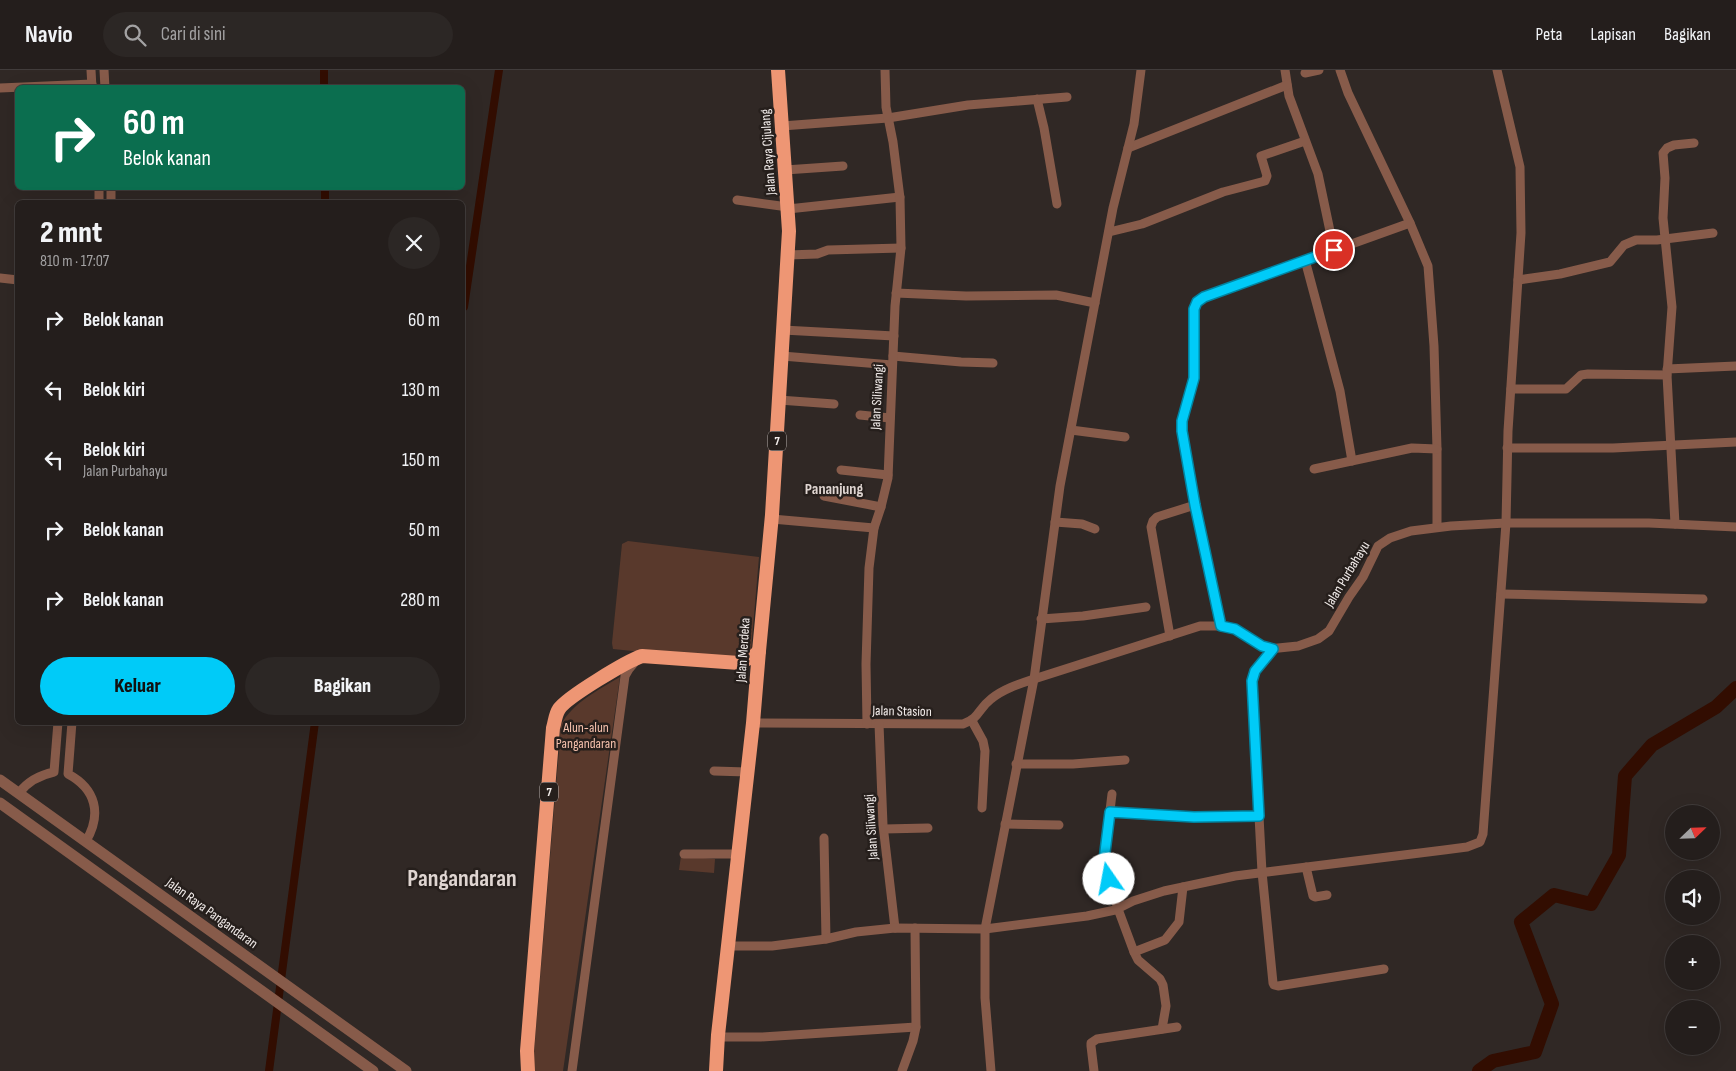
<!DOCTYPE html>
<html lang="id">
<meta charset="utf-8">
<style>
body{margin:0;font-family:"Sofia Sans Condensed",sans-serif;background:#2c2725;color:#f1f3f6;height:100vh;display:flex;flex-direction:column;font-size:19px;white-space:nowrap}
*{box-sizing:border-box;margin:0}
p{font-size:16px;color:#a3a2a3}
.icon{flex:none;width:28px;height:28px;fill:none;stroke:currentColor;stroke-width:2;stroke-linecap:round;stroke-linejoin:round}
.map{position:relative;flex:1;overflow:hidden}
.side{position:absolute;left:15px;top:130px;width:450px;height:525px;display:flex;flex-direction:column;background:#241e1c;border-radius:8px;box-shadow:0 5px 20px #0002,0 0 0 1px #413c3b}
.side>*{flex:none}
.banner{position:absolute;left:15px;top:15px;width:450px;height:105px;border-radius:8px;box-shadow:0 5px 20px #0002,0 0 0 1px #413c3b;background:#0b6e4f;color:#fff;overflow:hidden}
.needle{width:32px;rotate:67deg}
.fabs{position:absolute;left:1665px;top:735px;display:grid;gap:10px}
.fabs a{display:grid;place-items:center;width:55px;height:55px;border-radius:50%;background:#241e1c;box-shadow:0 5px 20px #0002,0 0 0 1px #413c3b;font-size:25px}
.pin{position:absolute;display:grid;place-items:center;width:42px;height:42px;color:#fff;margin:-21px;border:2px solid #fff;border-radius:50%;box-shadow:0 1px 5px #0007}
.me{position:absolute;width:55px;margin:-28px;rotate:348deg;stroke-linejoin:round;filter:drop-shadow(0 0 4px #0008)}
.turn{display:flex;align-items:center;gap:18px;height:105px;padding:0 25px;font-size:22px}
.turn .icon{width:65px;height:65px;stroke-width:2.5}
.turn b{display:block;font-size:35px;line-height:42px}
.round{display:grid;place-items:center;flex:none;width:52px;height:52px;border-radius:26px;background:#2c2725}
.summary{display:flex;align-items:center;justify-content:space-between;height:85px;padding:0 25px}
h1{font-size:30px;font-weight:800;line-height:38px}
.cta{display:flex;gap:10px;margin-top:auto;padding:10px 25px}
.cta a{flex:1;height:58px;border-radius:30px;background:#00cbf8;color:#111;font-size:20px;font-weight:800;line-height:58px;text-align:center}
.cta a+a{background:#2c2725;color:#f1f3f6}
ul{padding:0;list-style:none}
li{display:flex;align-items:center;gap:15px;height:70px;padding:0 25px}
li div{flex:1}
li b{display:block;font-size:19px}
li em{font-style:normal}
header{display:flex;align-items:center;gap:30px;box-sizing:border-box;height:70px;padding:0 25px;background:#241e1c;border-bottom:1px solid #413c3b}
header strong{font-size:24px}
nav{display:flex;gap:28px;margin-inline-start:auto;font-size:18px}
.search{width:350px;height:45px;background:#2c2725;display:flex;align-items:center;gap:12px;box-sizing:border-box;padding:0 18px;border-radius:28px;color:#a3a2a3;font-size:19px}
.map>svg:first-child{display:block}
</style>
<header>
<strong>Navio</strong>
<div class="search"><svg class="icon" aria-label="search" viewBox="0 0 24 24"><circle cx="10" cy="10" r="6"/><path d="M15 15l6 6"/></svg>Cari di sini</div>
<nav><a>Peta</a><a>Lapisan</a><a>Bagikan</a></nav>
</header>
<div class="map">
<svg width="1736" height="1001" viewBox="0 0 1736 1001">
<rect width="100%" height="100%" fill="#302825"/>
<g fill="#59392c">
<polygon points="628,471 759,487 751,581 746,587 662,584 613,579 612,573 622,474"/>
<path d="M620,607l-57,394h-29l-1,-7 28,-339c11,-22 39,-36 59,-48z"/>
<polygon points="681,786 715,789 714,803 679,800"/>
</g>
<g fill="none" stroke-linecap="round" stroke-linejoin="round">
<g stroke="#320d01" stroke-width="8">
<polyline points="324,18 324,0"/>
<polyline points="325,118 325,132"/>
<polyline points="462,237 464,237 499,0"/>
<polyline points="269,1001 315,652"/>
</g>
<polyline stroke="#320d01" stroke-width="14" points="1479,1001 1493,991 1535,982 1552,934 1521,852 1554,825 1591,834 1619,785 1625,706 1652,675 1716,637 1736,618"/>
<g stroke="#875b4a" stroke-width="9">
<polyline points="91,0 92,18"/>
<polyline points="104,0 105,18"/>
<polyline points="1285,0 1289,26 1318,104 1334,180"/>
<polyline points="1340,0 1348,23 1410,153 1428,196 1434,276 1437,379 1437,457"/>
<polyline points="1305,3 1319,0"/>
<polyline points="0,18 92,14"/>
<polyline points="1037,29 1044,58 1057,134"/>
<polyline points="782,56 888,48 968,35 1067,27"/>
<polyline points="1128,78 1287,15"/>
<polyline points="785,100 843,96"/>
<polyline points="99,118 99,132"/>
<polyline points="111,118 111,132"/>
<polyline points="737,130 788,137"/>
<polyline points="788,139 900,127"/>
<polyline points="1109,162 1142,154 1223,122 1265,111 1267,106 1261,86 1305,71"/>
<polyline points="788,185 817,184 828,180 901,178"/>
<polyline points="1305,190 1340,321 1352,391"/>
<polyline points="0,208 18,210"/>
<polyline points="1518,210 1560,204 1610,192 1624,175 1636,170 1657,170 1713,163"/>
<polyline points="896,223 966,226 1056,225 1095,233"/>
<polyline points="783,260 894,266"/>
<polyline points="782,286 892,295"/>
<polyline points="893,286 961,292 993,293"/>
<polyline points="1667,299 1736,296"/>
<polyline points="1511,319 1566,319 1581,305 1588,304 1667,305"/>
<polyline points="779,330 834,334"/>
<polyline points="860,345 890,348"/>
<polyline points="1071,360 1125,367"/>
<polyline points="1507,378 1613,378 1736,372"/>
<polyline points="1314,399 1412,378 1437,379"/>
<polyline points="841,400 888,405"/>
<polyline points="824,426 881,437"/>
<polyline points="772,449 874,458"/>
<polyline points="1055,452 1082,454 1095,459"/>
<polyline points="1675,454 1667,305 1672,237 1663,148 1665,108 1663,83 1667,78 1674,75 1694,73"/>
<polyline points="1501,524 1703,529"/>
<polyline points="1041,549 1083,546 1146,537"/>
<polyline points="1221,556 1195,435 1182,361 1182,351 1194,308 1195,235 1204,227 1410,153"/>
<polyline points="1170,566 1151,457 1153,451 1157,447 1195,435"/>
<polyline points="1273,579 1255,601 1252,616 1262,802 1273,913 1274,915 1278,916 1384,899"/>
<polyline points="972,651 983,671 985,681 982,738"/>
<path d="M72,652l-4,52c28,15 34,40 18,67"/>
<path d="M753,653l210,1c17,-6 15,-15 28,-25 12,-10 28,-15 43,-20l166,-53h21l14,3 27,17 7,3 29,-3 20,-7 11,-8 20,-34 14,-20 15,-31 12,-8 21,-7 40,-5 55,-3h143l87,4"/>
<polyline points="867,654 866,594 869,498 874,458 881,437 888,408 895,236 901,178 900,128 893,72 886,37 885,0"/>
<polyline points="879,654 883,755 895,858"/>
<polyline points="1016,694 1073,694 1125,690"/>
<polyline points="714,701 747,702"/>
<path d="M19,723c9,-12 21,-18 35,-21l4,-50"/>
<polyline points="1112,724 1104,790 1118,839 1134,882 1138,890 1160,909 1163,915 1166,936 1162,959"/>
<polyline points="1110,742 1194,747 1259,746"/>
<polyline points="1005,754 1059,755"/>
<polyline points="884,759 928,758"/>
<polyline points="824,768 826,869"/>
<polyline points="684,784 738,784"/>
<polyline points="1306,797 1313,826 1315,827 1327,825"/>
<polyline points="728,876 772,876 826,869 856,862 895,858 985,859 1087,846 1115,840 1133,831 1164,821 1235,806 1444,780 1467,777 1480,772 1483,764 1506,453 1508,361 1521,163 1520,97 1497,0"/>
<polyline points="1134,882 1165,870 1179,852 1183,817"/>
<polyline points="718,967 761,967 916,957"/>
<polyline points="572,1001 625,606 629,599 634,593"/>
<polyline points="902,1001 913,971 916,957 915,858"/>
<polyline points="991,1001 985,928 985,859 1034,609 1060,416 1113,138 1134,54 1141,0"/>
<polyline points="1094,1001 1091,976 1091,973 1097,969 1177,957"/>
</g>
<g stroke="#875b4a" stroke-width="11">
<polyline points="0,710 406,1001"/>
<polyline points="0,733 373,1001"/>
</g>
<g stroke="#ee9674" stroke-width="14">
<path d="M528,1001l-1,-20 26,-323c2,-6 2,-13 6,-19 8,-12 68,-48 83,-53l97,7 15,-7 5,-5"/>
<polyline points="716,1001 718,965 753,653 759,581 772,445 789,161 778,0"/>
</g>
</g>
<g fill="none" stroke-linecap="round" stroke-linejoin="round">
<defs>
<polyline id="route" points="1109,809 1104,790 1110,742 1194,747 1259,746 1252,611 1255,601 1273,579 1262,576 1235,559 1221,556 1195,435 1182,361 1182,351 1194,308 1194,239 1197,232 1204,227 1334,180"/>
</defs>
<use href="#route" stroke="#0084a1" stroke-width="12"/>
<use href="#route" stroke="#00cbf8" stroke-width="9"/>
</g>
<g text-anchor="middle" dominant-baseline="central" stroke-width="5" stroke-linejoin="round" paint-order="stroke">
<g fill="#261f1c" stroke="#b6afad" stroke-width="1">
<rect x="768" y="361.5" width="18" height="19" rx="4"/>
<rect x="540" y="712.5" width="18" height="19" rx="4"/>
</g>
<g font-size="12" font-weight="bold" fill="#f3edeb">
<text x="777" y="371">7</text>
<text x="549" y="722">7</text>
</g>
<g font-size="14" fill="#f3edeb" stroke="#261f1c">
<text transform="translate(768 82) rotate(-94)">Jalan Raya Cijulang</text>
<text transform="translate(877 327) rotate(-87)">Jalan Siliwangi</text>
<text transform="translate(1347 504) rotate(-59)">Jalan Purbahayu</text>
<text transform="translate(743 580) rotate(-86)">Jalan Merdeka</text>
<text transform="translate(902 641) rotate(1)">Jalan Stasion</text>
<text transform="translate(871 757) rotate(-94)">Jalan Siliwangi</text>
<text transform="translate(212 843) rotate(36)">Jalan Raya Pangandaran</text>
</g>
<g font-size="14" fill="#f7c2ae" stroke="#261f1c">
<text x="586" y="657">Alun-alun<tspan x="586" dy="16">Pangandaran</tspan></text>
</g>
<g font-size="16" font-weight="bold" fill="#dfd5d1" stroke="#261f1c">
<text x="834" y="419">Pananjung</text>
</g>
<g font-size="24" font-weight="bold" fill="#dfd5d1" stroke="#261f1c">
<text x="462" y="808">Pangandaran</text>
</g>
</g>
</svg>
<div class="fabs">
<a><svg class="needle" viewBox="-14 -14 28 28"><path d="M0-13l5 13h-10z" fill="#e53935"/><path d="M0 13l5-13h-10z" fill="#a3a2a3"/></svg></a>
<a><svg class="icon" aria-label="sound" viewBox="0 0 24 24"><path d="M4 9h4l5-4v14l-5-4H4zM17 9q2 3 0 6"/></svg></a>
<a>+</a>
<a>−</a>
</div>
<div class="pin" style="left:1334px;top:180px;background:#d93025"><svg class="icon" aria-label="arrive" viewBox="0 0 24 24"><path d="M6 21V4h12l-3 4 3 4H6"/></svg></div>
<svg class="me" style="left:1109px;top:809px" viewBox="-20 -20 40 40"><circle r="19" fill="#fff"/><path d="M0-13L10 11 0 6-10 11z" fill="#00cbf8"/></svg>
<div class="banner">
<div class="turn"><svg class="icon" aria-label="right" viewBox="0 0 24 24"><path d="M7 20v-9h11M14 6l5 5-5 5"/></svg><div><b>60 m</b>Belok kanan</div></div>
</div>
<section class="side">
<div class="summary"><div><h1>2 mnt</h1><p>810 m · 17:07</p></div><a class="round"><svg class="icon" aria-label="close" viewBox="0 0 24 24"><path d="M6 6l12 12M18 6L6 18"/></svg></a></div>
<ul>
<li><svg class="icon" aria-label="right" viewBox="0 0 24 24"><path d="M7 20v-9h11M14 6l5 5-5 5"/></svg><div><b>Belok kanan</b></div><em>60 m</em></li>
<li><svg class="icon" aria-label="left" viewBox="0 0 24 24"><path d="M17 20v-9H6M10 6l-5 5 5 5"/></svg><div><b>Belok kiri</b></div><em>130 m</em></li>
<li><svg class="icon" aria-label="left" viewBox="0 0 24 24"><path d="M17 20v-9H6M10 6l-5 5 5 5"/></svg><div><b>Belok kiri</b><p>Jalan Purbahayu</p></div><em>150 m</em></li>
<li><svg class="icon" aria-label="right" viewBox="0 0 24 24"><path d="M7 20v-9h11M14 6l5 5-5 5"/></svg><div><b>Belok kanan</b></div><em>50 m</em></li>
<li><svg class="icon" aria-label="right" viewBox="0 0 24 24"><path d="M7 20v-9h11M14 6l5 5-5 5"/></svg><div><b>Belok kanan</b></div><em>280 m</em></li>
</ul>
<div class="cta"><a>Keluar</a><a>Bagikan</a></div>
</section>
</div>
